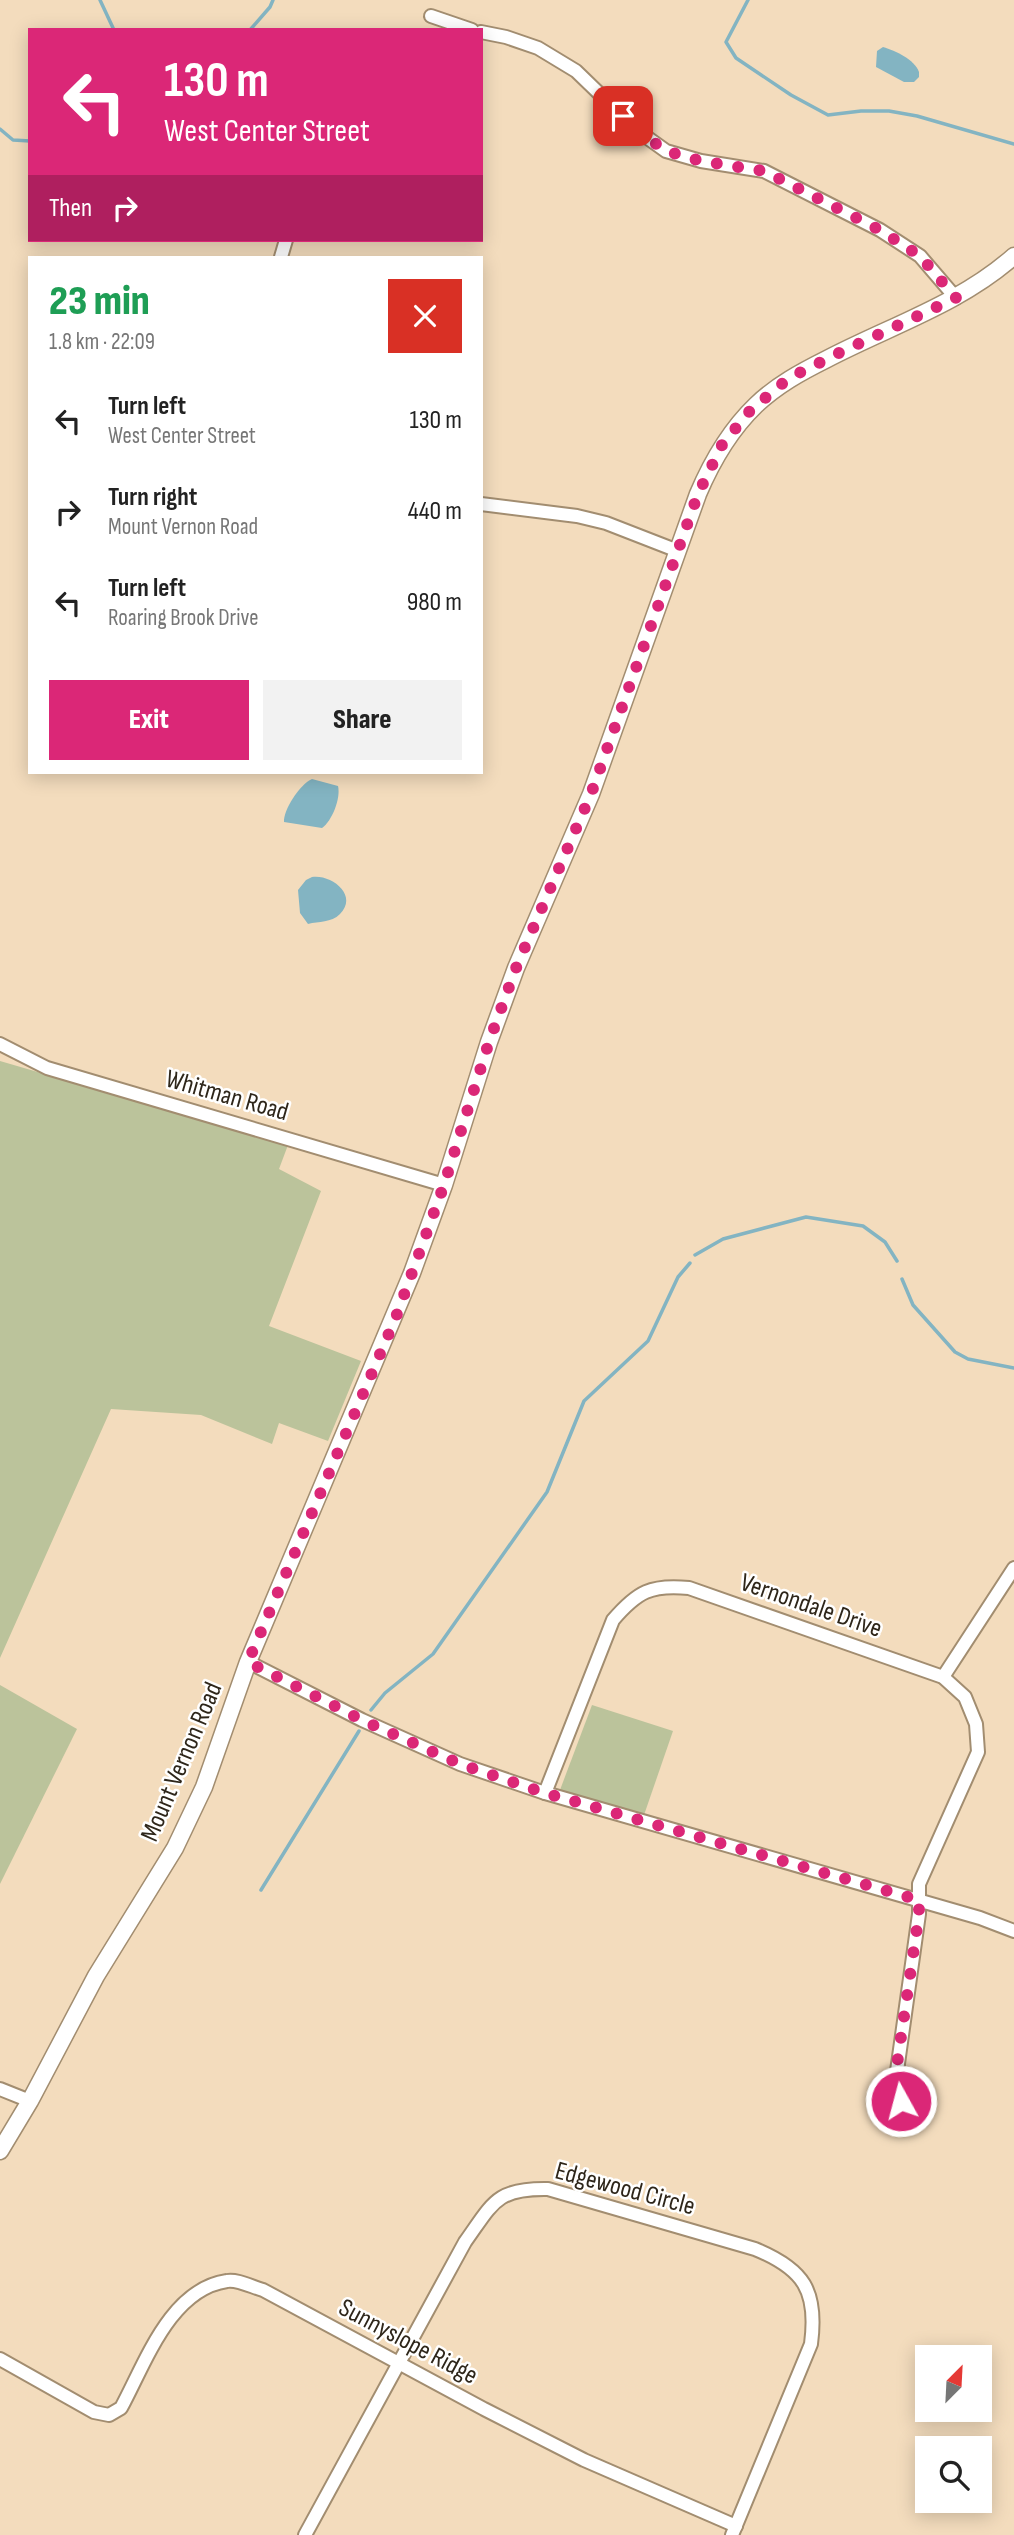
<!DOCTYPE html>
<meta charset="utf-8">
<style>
body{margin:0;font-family:"Sofia Sans Condensed",sans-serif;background:#f2f2f2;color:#222;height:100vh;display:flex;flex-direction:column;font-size:26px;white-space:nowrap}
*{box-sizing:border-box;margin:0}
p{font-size:23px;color:#767676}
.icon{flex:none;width:38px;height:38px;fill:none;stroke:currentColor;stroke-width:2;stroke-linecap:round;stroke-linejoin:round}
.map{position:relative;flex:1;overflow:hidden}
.side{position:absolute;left:28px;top:256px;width:455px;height:518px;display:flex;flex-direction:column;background:#fff;border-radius:0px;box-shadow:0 4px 18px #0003}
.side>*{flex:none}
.guide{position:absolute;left:28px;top:28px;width:455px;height:214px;border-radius:0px;box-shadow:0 4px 18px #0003;background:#db2777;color:#fff;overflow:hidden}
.needle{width:46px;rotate:24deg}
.controls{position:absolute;left:915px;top:2345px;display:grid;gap:14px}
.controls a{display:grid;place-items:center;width:77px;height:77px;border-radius:0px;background:#fff;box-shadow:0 4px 18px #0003;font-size:35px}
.pin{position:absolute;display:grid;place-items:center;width:60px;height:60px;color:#fff;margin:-30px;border-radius:14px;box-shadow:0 4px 10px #0006}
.me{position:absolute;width:77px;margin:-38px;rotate:353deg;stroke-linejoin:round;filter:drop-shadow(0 0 5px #0008)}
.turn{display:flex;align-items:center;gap:24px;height:147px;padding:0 21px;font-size:32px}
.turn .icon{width:91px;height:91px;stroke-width:2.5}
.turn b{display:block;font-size:49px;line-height:60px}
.then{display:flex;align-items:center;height:66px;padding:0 21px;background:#0003;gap:14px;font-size:26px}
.round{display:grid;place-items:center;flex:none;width:74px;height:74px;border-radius:0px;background:#f2f2f2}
.head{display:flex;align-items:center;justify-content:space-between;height:119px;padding:0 21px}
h1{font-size:42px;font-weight:800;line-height:52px;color:#1e9e55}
.cta{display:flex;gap:14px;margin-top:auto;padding:14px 21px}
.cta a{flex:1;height:80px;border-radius:0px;background:#db2777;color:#fff;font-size:28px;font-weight:800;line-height:80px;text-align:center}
.cta a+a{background:#f2f2f2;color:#222}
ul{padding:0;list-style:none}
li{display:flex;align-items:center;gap:21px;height:91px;padding:0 21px}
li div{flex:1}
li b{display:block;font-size:26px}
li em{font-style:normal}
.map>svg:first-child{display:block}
</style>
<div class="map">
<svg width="1014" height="2535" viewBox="0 0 1014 2535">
<rect width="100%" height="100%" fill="#f3dcbd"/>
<g fill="#bbc39b">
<polygon points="0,1061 288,1145 279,1169 321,1191 269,1326 361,1361 328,1441 279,1423 272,1444 201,1415 111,1409 0,1658"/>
<polygon points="0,1685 77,1729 0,1884"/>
<polygon points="592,1705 673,1731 644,1815 560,1790"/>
</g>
<g fill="#83b4c2">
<path d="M883,47c13,4 31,12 36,25v5l-5,5h-10l-28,-15 1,-16z"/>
<path d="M312,779l26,7c3,12 -6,35 -16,42l-38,-6c-1,-12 16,-38 28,-43z"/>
<path d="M312,877c19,-3 47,18 28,37 -9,9 -21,7 -32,10l-8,-11 -2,-23 8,-10z"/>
</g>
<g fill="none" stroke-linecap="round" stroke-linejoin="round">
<g stroke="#83b4c2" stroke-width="3.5">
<polyline points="100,0 114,30"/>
<polyline points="748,0 726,42 736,58 791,95 828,115 861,111 889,111 917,116 1014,144"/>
<polyline points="250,30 270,7 273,0"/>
<polyline points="0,129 13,140 30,141"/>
<polyline points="695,1255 723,1239 806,1217 863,1226 885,1242 897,1261"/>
<polyline points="902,1279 913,1305 955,1352 968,1359 1014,1368"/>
<polyline points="371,1710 385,1693 433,1654 547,1492 584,1401 648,1341 678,1277 690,1263"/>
<polyline points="261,1890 359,1731"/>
</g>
<defs>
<g id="minor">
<polyline points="431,16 472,30"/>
<polyline points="481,32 506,37 538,48 576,71 638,131 666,151 701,161 764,171 880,230 920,256 956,298"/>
<polyline points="281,257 286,240"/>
<polyline points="481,504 577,516 606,523 678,551"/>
<polyline points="0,1044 47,1068 444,1185"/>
<polyline points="248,1662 362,1720 460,1764 545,1793 980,1918 1014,1931"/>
<polyline points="943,1677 1014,1568"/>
<path d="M545,1793l68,-173c24,-28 38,-36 76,-32l254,89 22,20 11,27 2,28 -59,132v30l-23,164 5,23"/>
<polyline points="0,2089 30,2101"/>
<path d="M0,2359l94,53 15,3 12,-7c24,-44 49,-119 106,-127 10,-2 25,6 36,9l221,119 100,51 152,66"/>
<path d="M305,2535l160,-293c28,-39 31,-54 83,-53l207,60c49,20 63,42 56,95l-79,191"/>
</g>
<path id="major" d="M0,2151l30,-50 66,-125 79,-128 29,-61 44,-125 164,-389 32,-88 45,-143 27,-74 75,-174 107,-300c14,-33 31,-63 58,-89 21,-20 45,-33 71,-46 63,-33 133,-55 187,-103"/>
</defs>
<use href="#minor" stroke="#a28d70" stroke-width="16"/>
<use href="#major" stroke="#a28d70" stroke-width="19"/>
<use href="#minor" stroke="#fff" stroke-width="12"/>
<use href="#major" stroke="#fff" stroke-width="16"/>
</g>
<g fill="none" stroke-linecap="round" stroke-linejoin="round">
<polyline stroke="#db2777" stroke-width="12" stroke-dasharray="0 21.6" points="623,116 638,131 666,151 701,161 764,171 880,230 920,256 956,298 839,353 791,377 778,387 749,412 722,445 698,494 591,794 516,968 489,1042 444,1185 396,1317 248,1662 362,1720 460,1764 545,1793 919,1900 919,1914 895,2078 901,2101"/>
</g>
<g text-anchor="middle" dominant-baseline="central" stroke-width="5" stroke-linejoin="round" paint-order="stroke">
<g font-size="26" fill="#2e261a" stroke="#fff">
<text transform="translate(227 1096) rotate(16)">Whitman Road</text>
<text transform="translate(811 1606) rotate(19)">Vernondale Drive</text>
<text transform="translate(182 1762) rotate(-67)">Mount Vernon Road</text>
<text transform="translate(625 2189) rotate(15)">Edgewood Circle</text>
<text transform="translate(408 2342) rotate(28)">Sunnyslope Ridge</text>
</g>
</g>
</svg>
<div class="controls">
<a><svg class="needle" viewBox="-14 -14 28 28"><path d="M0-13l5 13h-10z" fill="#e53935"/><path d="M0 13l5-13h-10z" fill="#767676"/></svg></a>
<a><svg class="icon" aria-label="search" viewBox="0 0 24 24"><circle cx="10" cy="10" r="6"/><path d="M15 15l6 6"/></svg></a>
</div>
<div class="pin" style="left:623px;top:116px;background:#d93025"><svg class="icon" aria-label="arrive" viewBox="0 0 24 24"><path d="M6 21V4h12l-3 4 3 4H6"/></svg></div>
<svg class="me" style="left:901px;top:2101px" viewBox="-20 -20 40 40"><circle r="17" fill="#db2777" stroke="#fff" stroke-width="3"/><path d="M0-11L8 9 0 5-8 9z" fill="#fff"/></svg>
<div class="guide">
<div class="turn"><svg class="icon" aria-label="left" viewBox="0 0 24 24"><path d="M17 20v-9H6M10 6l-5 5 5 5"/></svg><div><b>130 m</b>West Center Street</div></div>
<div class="then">Then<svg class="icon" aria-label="right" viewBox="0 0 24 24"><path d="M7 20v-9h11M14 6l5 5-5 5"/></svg></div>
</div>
<section class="side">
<div class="head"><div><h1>23 min</h1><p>1.8 km · 22:09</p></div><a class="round" style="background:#d93025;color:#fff"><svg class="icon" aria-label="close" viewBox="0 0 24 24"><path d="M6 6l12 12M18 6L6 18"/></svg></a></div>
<ul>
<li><svg class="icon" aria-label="left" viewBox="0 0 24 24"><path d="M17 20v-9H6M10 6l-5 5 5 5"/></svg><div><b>Turn left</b><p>West Center Street</p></div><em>130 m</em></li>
<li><svg class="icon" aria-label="right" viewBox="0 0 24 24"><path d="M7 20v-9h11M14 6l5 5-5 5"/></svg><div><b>Turn right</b><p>Mount Vernon Road</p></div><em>440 m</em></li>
<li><svg class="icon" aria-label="left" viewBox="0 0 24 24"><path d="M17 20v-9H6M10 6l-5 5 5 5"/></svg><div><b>Turn left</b><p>Roaring Brook Drive</p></div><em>980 m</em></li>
</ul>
<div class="cta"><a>Exit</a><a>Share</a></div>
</section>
</div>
